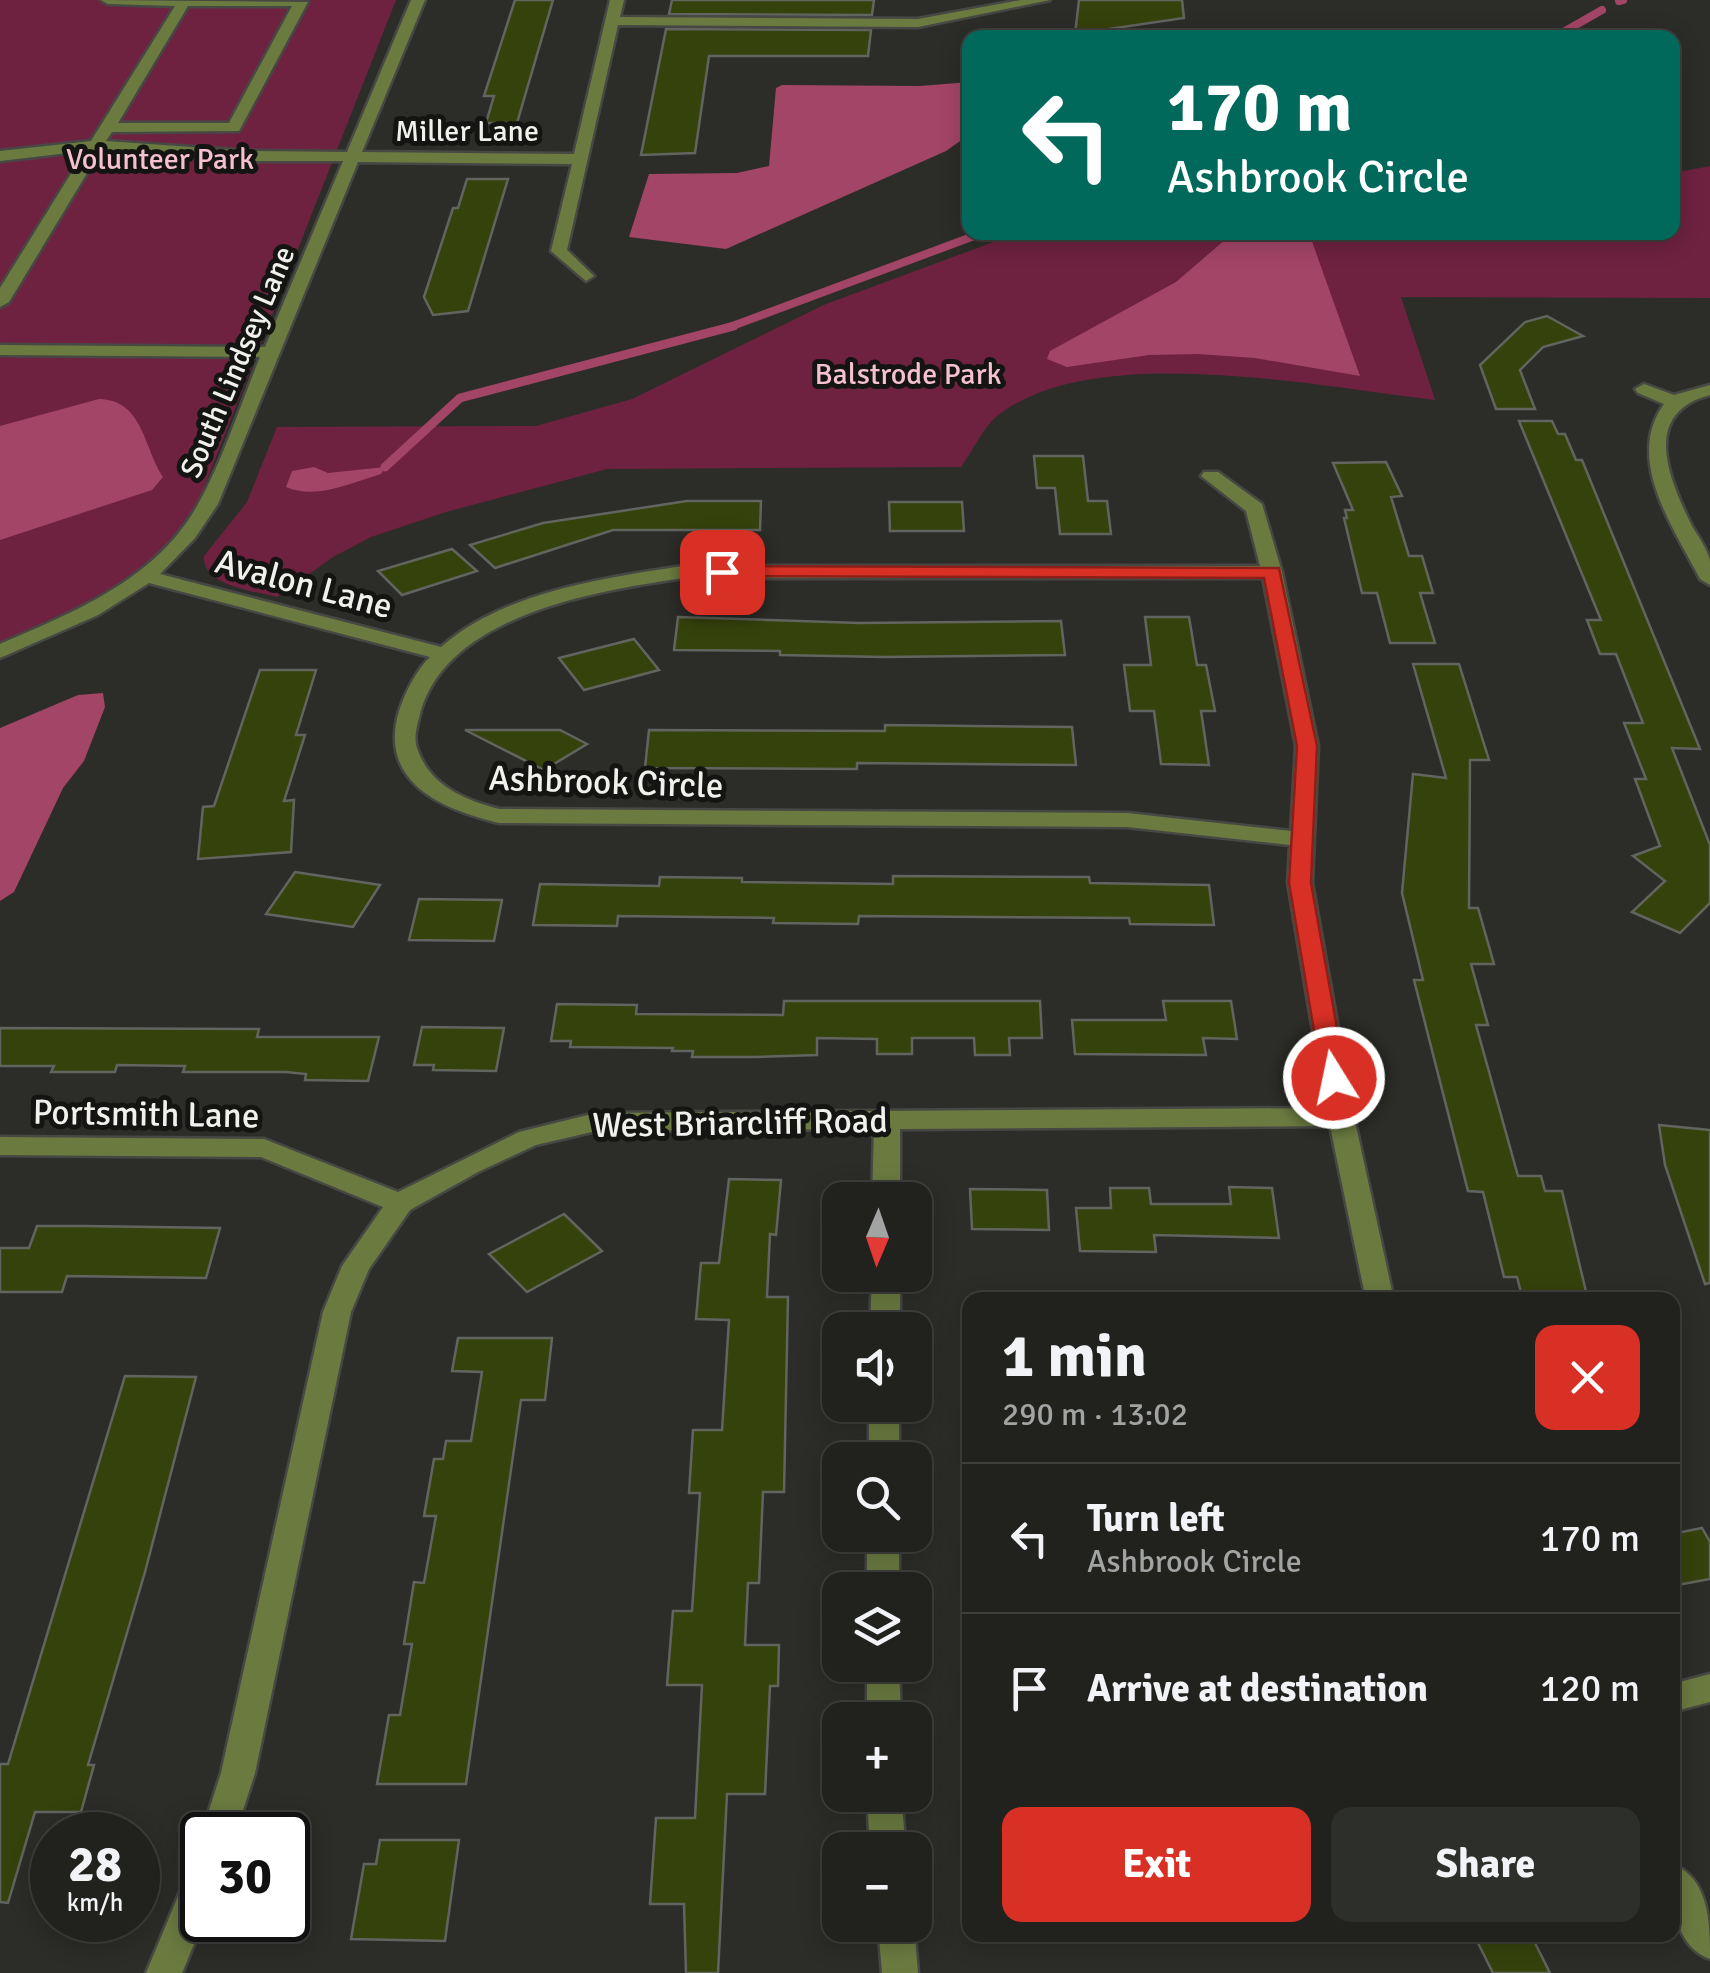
<!DOCTYPE html>
<meta charset="utf-8">
<style>
body{margin:0;font-family:Signika,sans-serif;background:#2d2f2b;color:#f1f3f6;height:100vh;display:flex;flex-direction:column;font-size:38px;white-space:nowrap}
*{box-sizing:border-box;margin:0}
p{font-size:32px;color:#a2a4a4}
.icon{flex:none;width:55px;height:55px;fill:none;stroke:currentColor;stroke-width:2;stroke-linecap:round;stroke-linejoin:round}
.map{position:relative;flex:1;overflow:hidden}
.sheet{position:absolute;left:962px;top:1292px;width:718px;height:650px;display:flex;flex-direction:column;background:#21221e;border-radius:20px;box-shadow:0 5px 25px #0003,0 0 0 2px #3e3f3c}
.sheet>*{flex:none}
.hud{position:absolute;left:962px;top:30px;width:718px;height:210px;border-radius:20px;box-shadow:0 5px 25px #0003,0 0 0 2px #3e3f3c;background:#00695c;color:#fff;overflow:hidden}
.needle{width:65px;rotate:182deg}
.fabs{position:absolute;left:822px;top:1182px;display:grid;gap:20px}
.fabs a{display:grid;place-items:center;width:110px;height:110px;border-radius:20px;background:#21221e;box-shadow:0 5px 25px #0003,0 0 0 2px #3e3f3c;font-size:50px}
.speed{position:absolute;left:30px;top:1812px;display:flex;gap:20px;font-size:50px;font-weight:700;text-align:center}
.speed>*{display:grid;place-content:center;width:130px;height:130px;border-radius:50%;background:#21221e;box-shadow:0 5px 25px #0003,0 0 0 2px #3e3f3c;line-height:1}
.speed small{font-size:25px;font-weight:400}
.speed .limit{border:5px solid #111;border-radius:15px;background:#fff;color:#111}
.pin{position:absolute;display:grid;place-items:center;width:85px;height:85px;color:#fff;margin:-42px;border-radius:20px;box-shadow:0 5px 15px #0006}
.me{position:absolute;width:110px;margin:-55px;rotate:350deg;stroke-linejoin:round;filter:drop-shadow(0 0 8px #0008)}
.turn{display:flex;align-items:center;gap:35px;height:210px;padding:0 40px;font-size:45px}
.turn .icon{width:130px;height:130px;stroke-width:2.5}
.turn b{display:block;font-size:70px;line-height:85px}
.round{display:grid;place-items:center;flex:none;width:105px;height:105px;border-radius:20px;background:#2d2f2b}
.summary{display:flex;align-items:center;justify-content:space-between;height:170px;padding:0 40px}
h1{font-size:60px;font-weight:700;line-height:75px}
.action{display:flex;gap:20px;margin-top:auto;padding:20px 40px}
.action a{flex:1;height:115px;border-radius:20px;background:#d93025;color:#fff;font-size:40px;font-weight:700;line-height:115px;text-align:center}
.action a+a{background:#2d2f2b;color:#f1f3f6}
ul{padding:0;list-style:none}
li{display:flex;align-items:center;gap:30px;height:150px;padding:0 40px;border-top:2px solid #3e3f3c}
li div{flex:1}
li b{display:block;font-size:38px}
li em{font-style:normal}
.map>svg:first-child{display:block}
</style>
<div class="map">
<svg width="1710" height="1973" viewBox="0 0 1710 1973">
<rect width="100%" height="100%" fill="#2c2d28"/>
<g fill="#6e2240">
<polygon points="0,0 396,0 181,546 148,577 0,647"/>
<path d="M1710,166v132l-309,-1 34,103c-116,-13 -344,-61 -439,17 -14,12 -24,35 -35,50l-354,2 -161,43 -75,25 -38,20 -56,40c-22,-6 -75,-11 -73,-41l43,-54 30,-75 259,-1 96,-27 194,-95 192,-71 654,-1 1,-59z"/>
</g>
<g fill="#a34567">
<polygon points="970,82 970,134 946,151 726,249 629,237 649,174 737,173 769,166 776,88 782,85 920,86"/>
<polygon points="1233,233 1309,233 1360,376 1255,358 1198,354 1149,355 1067,367 1047,359 1050,351 1176,282"/>
<path d="M99,399c44,1 44,47 64,78l-11,13 -152,50v-114z"/>
<path d="M314,467l14,6 57,-6 -4,7c-30,9 -65,26 -95,13l6,-16z"/>
<polygon points="103,693 105,707 84,761 63,788 14,892 0,901 0,728 78,695"/>
</g>
<g fill="none" stroke-linecap="round" stroke-linejoin="round">
<g stroke="#a34567" stroke-width="8">
<polyline points="1619,1 1623,0"/>
<polyline points="1553,38 1602,10"/>
<polyline points="727,328 985,232"/>
</g>
<polyline stroke="#a34567" stroke-width="9" points="385,467 460,398 734,326"/>
</g>
<g fill="#36420c" stroke="#62645f" stroke-width="2.5">
<polygon points="515,0 553,0 517,123 486,123 494,96 484,96"/>
<polygon points="672,0 874,0 872,15 669,14"/>
<polygon points="1079,0 1182,0 1184,18 1075,34"/>
<polygon points="666,29 871,30 868,56 709,56 695,153 641,155"/>
<polygon points="467,179 508,179 468,311 433,315 424,297 453,208 458,208"/>
<polygon points="1547,316 1583,336 1543,347 1520,370 1535,409 1496,409 1480,365 1525,322"/>
<polygon points="1519,421 1552,421 1558,434 1565,434 1576,460 1582,460 1700,749 1672,748 1710,845 1710,903 1680,933 1632,912 1665,881 1633,856 1660,846 1635,779 1646,779 1624,723 1643,723 1616,654 1600,654 1587,620 1601,620"/>
<polygon points="1034,456 1083,456 1088,501 1107,501 1111,534 1060,534 1055,488 1037,488"/>
<polygon points="1386,462 1402,496 1391,497 1409,556 1422,556 1433,593 1420,593 1435,643 1390,643 1377,593 1362,593 1344,518 1347,518 1345,510 1353,510 1333,463"/>
<polygon points="687,501 761,501 760,530 613,530 495,568 470,545 543,523"/>
<polygon points="889,502 962,502 964,531 890,531"/>
<polygon points="452,549 477,571 402,595 378,571"/>
<polygon points="678,617 859,623 1061,621 1065,655 884,657 780,655 780,651 674,650"/>
<polygon points="1145,617 1189,617 1197,665 1206,665 1215,711 1201,711 1209,765 1161,764 1154,711 1130,711 1124,665 1151,665"/>
<polygon points="634,639 659,670 584,690 559,658"/>
<polygon points="1413,664 1459,664 1489,760 1470,760 1469,908 1478,908 1494,964 1471,964 1488,1025 1476,1025 1518,1176 1541,1176 1545,1191 1562,1191 1588,1300 1523,1300 1517,1277 1504,1277 1483,1192 1468,1191 1414,980 1423,980 1402,893 1413,774 1446,778"/>
<polygon points="260,670 316,670 296,735 305,735 284,801 294,800 291,852 198,859 203,807 214,806"/>
<polygon points="885,725 1072,727 1076,765 857,763 857,769 645,768 649,730 885,731"/>
<polygon points="465,730 560,730 587,744 544,770"/>
<polygon points="295,872 380,885 353,927 266,914"/>
<polygon points="893,876 1089,877 1090,883 1209,885 1214,925 1130,924 1129,918 859,916 858,924 773,923 774,918 618,916 617,926 533,925 540,884 659,886 660,877 742,878 742,882 893,884"/>
<polygon points="419,899 502,900 494,941 409,940"/>
<polygon points="784,1001 1040,1001 1042,1038 1009,1038 1010,1055 975,1055 974,1038 912,1038 912,1054 877,1054 877,1039 817,1038 817,1055 755,1057 692,1057 693,1051 672,1051 673,1048 570,1047 571,1041 551,1041 557,1004 637,1005 636,1014 783,1015"/>
<polygon points="1163,1001 1231,1001 1237,1039 1203,1038 1206,1055 1075,1054 1072,1020 1166,1020"/>
<polygon points="422,1027 504,1028 496,1071 433,1070 434,1065 414,1065"/>
<polygon points="0,1028 259,1029 257,1037 379,1037 368,1081 305,1080 306,1074 286,1072 183,1072 185,1066 117,1065 115,1072 51,1072 54,1066 0,1066"/>
<polygon points="1659,1125 1710,1130 1710,1283 1705,1284 1665,1165"/>
<polygon points="729,1179 781,1180 776,1235 770,1234 767,1297 788,1297 784,1492 763,1492 759,1583 748,1583 745,1645 779,1645 778,1686 770,1686 765,1794 727,1794 718,1973 686,1973 684,1904 650,1904 656,1818 695,1818 702,1685 667,1685 673,1611 692,1611 700,1493 689,1493 693,1430 722,1430 729,1320 696,1319 701,1263 719,1263"/>
<polygon points="1229,1187 1272,1188 1279,1238 1154,1235 1156,1252 1080,1251 1076,1208 1111,1208 1110,1188 1149,1188 1151,1204 1231,1204"/>
<polygon points="970,1189 1047,1190 1049,1230 972,1229"/>
<polygon points="564,1214 602,1251 527,1292 489,1254"/>
<polygon points="37,1226 84,1226 220,1228 206,1278 67,1276 62,1292 0,1292 0,1248 29,1248"/>
<polygon points="458,1338 552,1338 545,1400 521,1400 466,1784 377,1784 389,1715 400,1715 412,1644 404,1644 414,1582 424,1583 436,1516 424,1516 434,1459 443,1459 446,1441 471,1441 482,1372 452,1371"/>
<polygon points="125,1376 196,1377 145,1572 88,1765 94,1765 81,1812 35,1812 8,1903 0,1902 0,1764 8,1764"/>
<polygon points="1702,1528 1710,1542 1710,1579 1672,1586 1672,1534"/>
<polygon points="380,1840 459,1840 445,1941 351,1939 364,1864 376,1864"/>
<polygon points="1474,1935 1531,1935 1550,1973 1493,1973"/>
</g>
<g fill="none" stroke-linecap="round" stroke-linejoin="round">
<defs>
<g id="minor">
<path d="M101,0l207,2 -69,129 -127,1 -6,9 142,10 99,1 64,-152h14l-63,152 212,2 36,-154h14l-4,17 298,2 103,-19h29l-132,27 -300,-2 -51,225 27,26 -8,5 -35,-30 21,-87 -214,-2 -140,342 -23,34 -35,36 281,73c62,-55 163,-69 242,-81h577l-14,-55 -45,-35 3,-4h14l44,32 20,68 36,174 -6,137 42,234 40,183h-28l-36,-174 -430,3v71h-28l2,-71 -278,2 -60,14 -58,27 -68,38 -41,59 -18,43 -96,461 -20,62h-33v4l-1,-4 20,-62 102,-461 19,-46 41,-59 -122,-50 -261,-2v-18l264,2 134,53 121,-60 77,-19 730,-5 -38,-225 2,-38 -163,-18 -628,-4c-58,-14 -121,-41 -100,-112 7,-20 16,-39 31,-54l-281,-74 -51,32 -98,43v-14c74,-32 155,-64 197,-138 26,-46 43,-100 63,-149l-260,-2v-10l265,2 78,-186h-95l-147,-11 -92,152 -9,5v-19l85,-137 -85,10v-10l91,-10 84,-135 -67,-2zM188,6h104l-63,117h-111zM683,578h580l33,168 -5,85 -164,-18 -628,-4c-35,-9 -70,-24 -82,-61 -4,-12 1,-25 4,-38 29,-96 176,-119 262,-132z"/>
<path d="M1644,384l30,11 36,-10v10c-70,18 -41,85 -18,131 6,10 16,24 18,35 0,7 0,17 0,24l-10,-6c-26,-51 -76,-120 -36,-175l-26,-11 -3,-4z"/>
<polygon points="872,1275 900,1275 900,1330 870,1330"/>
<rect x="869" y="1405" width="30" height="55"/>
<rect x="867" y="1535" width="32" height="55"/>
<polygon points="867,1665 899,1665 901,1720 867,1720"/>
<polygon points="1710,1674 1710,1702 1672,1712 1672,1684"/>
<polygon points="867,1795 901,1795 906,1850 870,1850"/>
<path d="M1672,1864c38,14 38,62 38,95 -38,-14 -38,-61 -38,-95z"/>
<polygon points="202,1865 204,1920 182,1973 146,1973 189,1870"/>
<polygon points="878,1925 914,1925 918,1973 882,1973"/>
</g>
</defs>
<use href="#minor" stroke="#474844" stroke-width="5"/>
<use href="#minor" fill="#6b7b40" fill-rule="evenodd"/>
</g>
<polygon fill="#d93025" stroke="#8d1f18" stroke-width="2.5" points="722,566 1279,568 1317,746 1311,883 1346,1078 1342,1083 1334,1086 1322,1078 1289,883 1297,746 1264,578 716,576 716,568"/>
<g text-anchor="middle" dominant-baseline="central" stroke-width="10" stroke-linejoin="round" paint-order="stroke">
<g font-size="30" fill="#f0f1ed" stroke="#141513">
<text x="467" y="131">Miller Lane</text>
<text transform="translate(238 362) rotate(-67)">South Lindsey Lane</text>
</g>
<g font-size="30" fill="#f5c0cf" stroke="#141513">
<text x="160" y="159">Volunteer Park</text>
<text x="908" y="374">Balstrode Park</text>
</g>
<g font-size="35" fill="#f0f1ed" stroke="#141513">
<text transform="translate(304 584) rotate(15)">Avalon Lane</text>
<text transform="translate(606 782) rotate(2)">Ashbrook Circle</text>
<text transform="translate(146 1114) rotate(1)">Portsmith Lane</text>
<text transform="translate(740 1123) rotate(-1)">West Briarcliff Road</text>
</g>
</g>
</svg>
<div class="fabs">
<a><svg class="needle" viewBox="-14 -14 28 28"><path d="M0-13l5 13h-10z" fill="#e53935"/><path d="M0 13l5-13h-10z" fill="#a2a4a4"/></svg></a>
<a><svg class="icon" aria-label="sound" viewBox="0 0 24 24"><path d="M4 9h4l5-4v14l-5-4H4zM17 9q2 3 0 6"/></svg></a>
<a><svg class="icon" aria-label="search" viewBox="0 0 24 24"><circle cx="10" cy="10" r="6"/><path d="M15 15l6 6"/></svg></a>
<a><svg class="icon" aria-label="layers" viewBox="0 0 24 24"><path d="M12 4l9 5-9 5-9-5zM3 14l9 5 9-5"/></svg></a>
<a>+</a>
<a>−</a>
</div>
<div class="speed"><div>28<small>km/h</small></div><div class="limit">30</div></div>
<div class="pin" style="left:722px;top:572px;background:#d93025"><svg class="icon" aria-label="arrive" viewBox="0 0 24 24"><path d="M6 21V4h12l-3 4 3 4H6"/></svg></div>
<svg class="me" style="left:1334px;top:1078px" viewBox="-20 -20 40 40"><circle r="17" fill="#d93025" stroke="#fff" stroke-width="3"/><path d="M0-11L8 9 0 5-8 9z" fill="#fff"/></svg>
<div class="hud">
<div class="turn"><svg class="icon" aria-label="left" viewBox="0 0 24 24"><path d="M17 20v-9H6M10 6l-5 5 5 5"/></svg><div><b>170 m</b>Ashbrook Circle</div></div>
</div>
<section class="sheet">
<div class="summary"><div><h1>1 min</h1><p>290 m · 13:02</p></div><a class="round" style="background:#d93025;color:#fff"><svg class="icon" aria-label="close" viewBox="0 0 24 24"><path d="M6 6l12 12M18 6L6 18"/></svg></a></div>
<ul>
<li><svg class="icon" aria-label="left" viewBox="0 0 24 24"><path d="M17 20v-9H6M10 6l-5 5 5 5"/></svg><div><b>Turn left</b><p>Ashbrook Circle</p></div><em>170 m</em></li>
<li><svg class="icon" aria-label="arrive" viewBox="0 0 24 24"><path d="M6 21V4h12l-3 4 3 4H6"/></svg><div><b>Arrive at destination</b></div><em>120 m</em></li>
</ul>
<div class="action"><a>Exit</a><a>Share</a></div>
</section>
</div>
